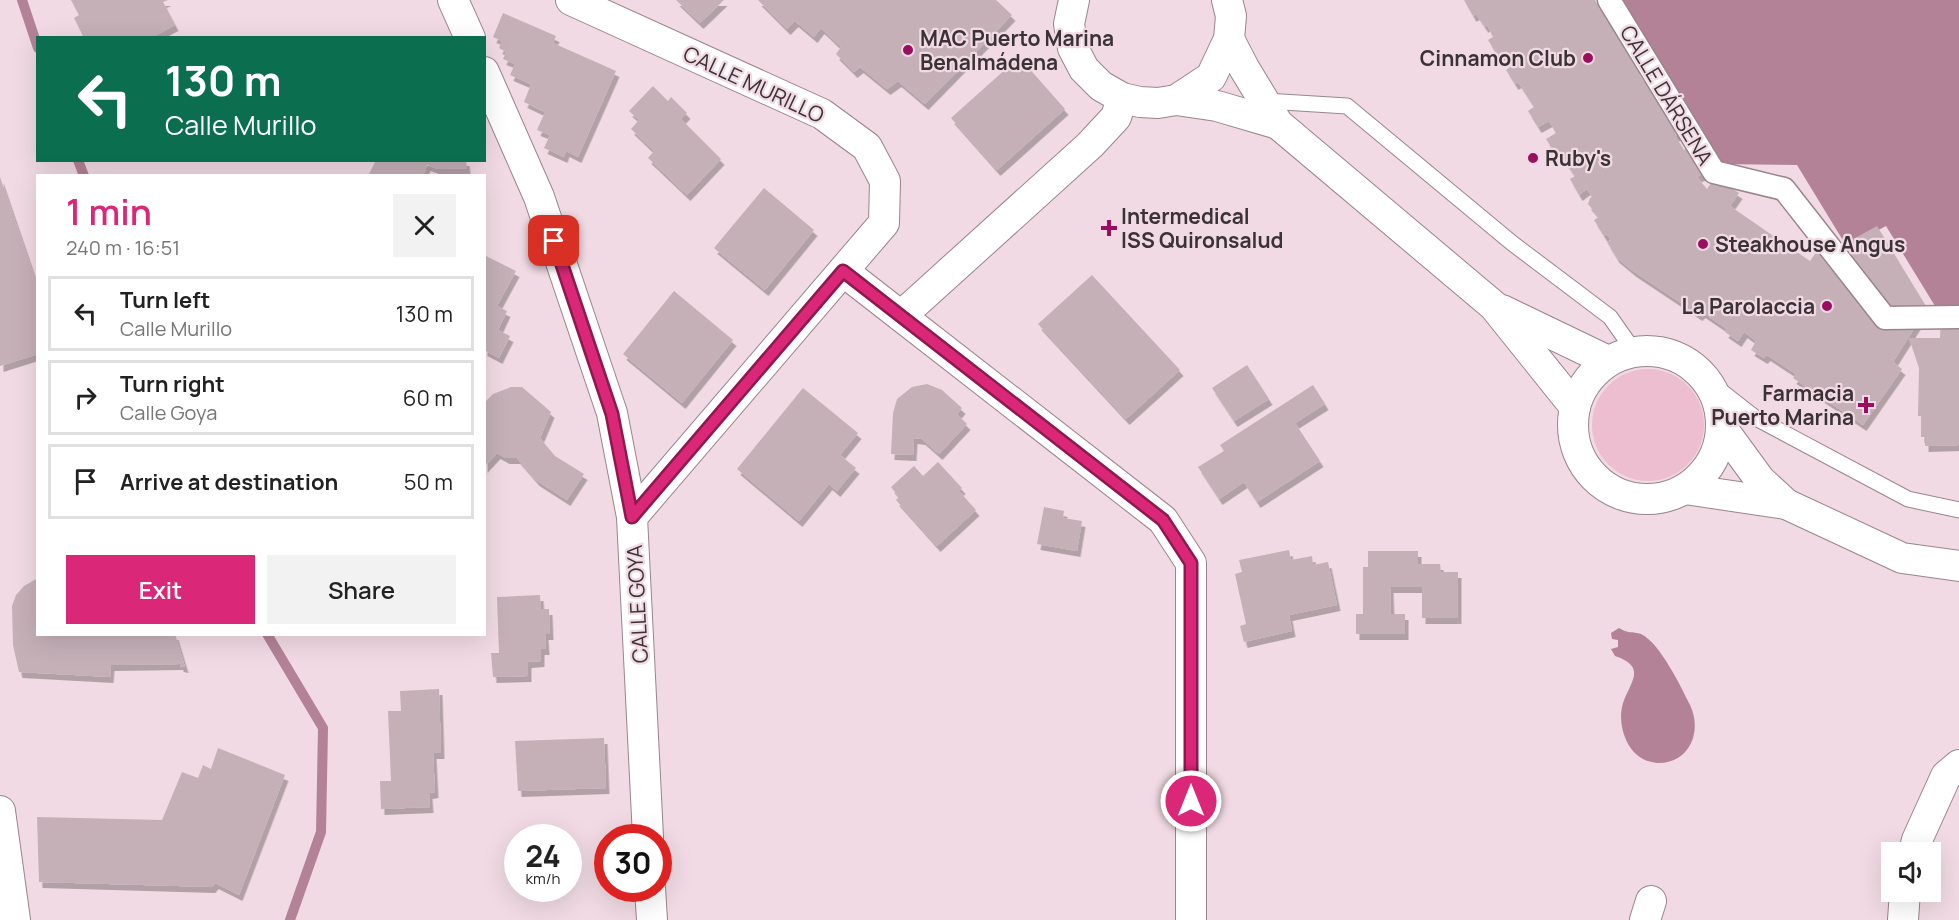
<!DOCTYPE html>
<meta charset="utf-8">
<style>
body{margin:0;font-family:Manrope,sans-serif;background:#f2f2f2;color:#222;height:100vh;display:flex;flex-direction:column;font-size:22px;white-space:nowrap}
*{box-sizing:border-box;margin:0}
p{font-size:20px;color:#767676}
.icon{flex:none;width:33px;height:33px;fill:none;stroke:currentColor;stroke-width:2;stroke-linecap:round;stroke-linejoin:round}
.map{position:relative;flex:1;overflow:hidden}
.panel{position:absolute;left:36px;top:174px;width:450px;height:462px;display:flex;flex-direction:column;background:#fff;border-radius:0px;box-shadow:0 6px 24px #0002}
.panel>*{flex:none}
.top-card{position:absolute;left:36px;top:36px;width:450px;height:126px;border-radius:0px;box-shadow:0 6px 24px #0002;background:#0b6e4f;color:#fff;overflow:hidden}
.controls{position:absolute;left:1881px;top:842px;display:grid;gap:12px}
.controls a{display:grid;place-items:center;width:60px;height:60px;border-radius:0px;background:#fff;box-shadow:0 6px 24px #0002;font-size:30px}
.speed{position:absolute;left:504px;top:824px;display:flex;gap:12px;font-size:30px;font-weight:700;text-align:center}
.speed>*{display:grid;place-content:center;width:78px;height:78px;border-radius:50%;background:#fff;box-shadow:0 6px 24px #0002;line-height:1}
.speed small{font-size:15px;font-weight:400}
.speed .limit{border:9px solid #d22;background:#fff;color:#111}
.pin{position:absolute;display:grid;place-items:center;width:51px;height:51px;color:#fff;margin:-26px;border-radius:12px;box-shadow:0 3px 9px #0006}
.me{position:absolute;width:66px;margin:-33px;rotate:0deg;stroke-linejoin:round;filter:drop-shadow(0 0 4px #0008)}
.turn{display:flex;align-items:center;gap:21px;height:126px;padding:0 30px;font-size:27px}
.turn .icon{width:78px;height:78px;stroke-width:2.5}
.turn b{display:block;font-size:42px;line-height:51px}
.round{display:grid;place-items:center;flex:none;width:63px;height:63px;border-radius:0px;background:#f2f2f2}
.summary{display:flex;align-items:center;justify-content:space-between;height:102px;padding:0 30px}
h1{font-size:36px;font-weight:600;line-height:45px;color:#db2777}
.button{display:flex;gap:12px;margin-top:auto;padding:12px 30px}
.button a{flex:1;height:69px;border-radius:0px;background:#db2777;color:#fff;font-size:24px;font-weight:600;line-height:69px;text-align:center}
.button a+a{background:#f2f2f2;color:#222}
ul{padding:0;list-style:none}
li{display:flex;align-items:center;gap:18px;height:75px;margin:0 12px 9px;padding:0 18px;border:3px solid #e0e0e0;border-radius:0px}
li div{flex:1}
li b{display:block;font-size:22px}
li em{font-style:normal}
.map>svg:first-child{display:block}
</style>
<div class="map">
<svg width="1959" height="920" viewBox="0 0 1959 920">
<defs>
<filter id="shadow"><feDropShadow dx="3.5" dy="6" stdDeviation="0" flood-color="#0004"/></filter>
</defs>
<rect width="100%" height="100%" fill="#f1dae3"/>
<circle fill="#edbdd0" cx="1648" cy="425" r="56"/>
<g fill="#b38296">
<polygon points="1619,0 1959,0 1959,305 1935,306 1886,226 1847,247 1797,165 1716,164"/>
<path d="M1619,628c9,6 13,3 22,6 19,9 40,53 49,71 13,27 -1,59 -33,58 -7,-1 -15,-3 -21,-9 -13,-12 -18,-35 -13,-51 8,-22 24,-36 -8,-47l-4,-7 7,-2v-7l-6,-1 -1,-6z"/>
</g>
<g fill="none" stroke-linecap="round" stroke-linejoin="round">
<g stroke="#b38296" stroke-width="10">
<polyline points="22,0 38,48"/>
<polyline points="78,160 84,176"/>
<polyline points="267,634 323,728 321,832 290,920"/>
</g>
</g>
<g fill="#c5b0b8" filter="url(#shadow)">
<polygon points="71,0 168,0 163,2 175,25 150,38 84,38 74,18 79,15"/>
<polygon points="676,0 724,0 700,23"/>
<polygon points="758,0 996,0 1012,15 925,104 898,81 887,89 860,67 854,72 836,54 841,47 821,28 814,37 795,21 787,29"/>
<polygon points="1464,0 1595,0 1600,10 1610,4 1645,63 1636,69 1644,82 1656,74 1687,128 1675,136 1684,150 1694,144 1710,170 1697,177 1707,189 1715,177 1739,193 1730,206 1810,261 1817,251 1846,271 1839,247 1877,226 1927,308 1893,362 1902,369 1863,425 1793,378 1796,374 1767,355 1764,358 1751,350 1756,341 1744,332 1738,341 1725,332 1727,329 1702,312 1699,315 1633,271 1616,257 1607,242 1611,240 1607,234 1604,236 1594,220 1599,217 1588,204 1590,198 1592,197 1587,189 1579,195 1570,179 1575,176 1559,153 1556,155 1546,139 1556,133 1549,121 1538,127 1528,111 1534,107 1518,82 1515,84 1506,70 1514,64 1507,51 1498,56 1488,40 1493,37 1487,25 1485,27 1476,14 1473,16"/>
<polygon points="503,13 556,36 553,43 616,71 578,157 566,151 564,157 544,148 550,135 537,130 545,112 524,102 531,84 510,75 515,64 503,59 506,52 499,48 502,41 493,37"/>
<polygon points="1019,57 1065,109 997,170 951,118"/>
<polygon points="653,86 668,101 671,97 687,113 681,119 721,159 687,195 648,158 654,151 631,129 639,120 629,111"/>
<polygon points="376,160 466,160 467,168 438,169 427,165 423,176 368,176"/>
<polygon points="0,177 38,288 38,354 0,366"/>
<polygon points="764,188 814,230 765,290 714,248"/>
<polygon points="484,255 516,271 497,306 507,311 498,330 510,336 499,358 484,350"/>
<polygon points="1092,275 1180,370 1126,419 1038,324"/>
<polygon points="674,291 733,340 682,403 623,354"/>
<polygon points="1959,313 1959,445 1925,446 1925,437 1921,437 1921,416 1918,416 1919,368 1909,338 1940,338 1941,314"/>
<polygon points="1247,365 1269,399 1234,421 1212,388"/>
<polygon points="927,384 942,390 962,408 957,414 967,424 939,454 922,439 914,438 913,455 891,454 893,413 897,399 912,387"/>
<polygon points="1313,385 1325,404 1295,423 1320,461 1257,502 1244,482 1219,499 1198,467 1224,451 1220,445"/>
<polygon points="511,387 522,387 551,412 540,438 555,456 584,474 567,500 536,480 517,458 506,458 497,453 484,467 484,403 493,394"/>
<polygon points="803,388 858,433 840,455 856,468 837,491 829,484 799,521 737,469"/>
<polygon points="938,462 962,488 959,491 976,510 937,546 896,500 899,497 891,487 914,466 923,476"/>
<polygon points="1044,507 1064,511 1063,518 1082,521 1077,551 1037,544"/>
<polygon points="1289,550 1291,560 1312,556 1313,565 1328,562 1337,605 1289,615 1292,631 1244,642 1240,626 1246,624 1235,574 1242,572 1239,560"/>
<polygon points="1368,551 1418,551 1418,564 1440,564 1441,572 1458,572 1458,618 1422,618 1422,587 1390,587 1391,614 1405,614 1405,634 1356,634 1356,614 1363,614 1363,567 1368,567"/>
<polygon points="38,578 38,634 175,634 185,667 180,666 180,664 111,665 110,677 19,672 13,645 12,606 16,595 24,586"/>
<polygon points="540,595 541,609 549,609 550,634 545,634 546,649 541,649 541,661 528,662 528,676 493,677 491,653 499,653 497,597"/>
<polygon points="439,689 441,753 433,753 435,792 429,793 430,807 381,809 380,781 391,781 388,711 401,711 400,691"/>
<polygon points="604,738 606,788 518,791 515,741"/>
<polygon points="218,748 285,775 239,895 215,883 212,887 39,882 37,817 162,820 182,772 198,778 203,765 211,769"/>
</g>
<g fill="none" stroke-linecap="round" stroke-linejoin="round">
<defs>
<g id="service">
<polyline points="1266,101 1347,106 1512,243 1610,317 1634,351"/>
<polyline points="1708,381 1754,417 1908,499 1959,510"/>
</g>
<polyline id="pedestrian" points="1609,0 1714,172 1784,189 1885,318 1959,317"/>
<g id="minor">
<polyline points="453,0 470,38"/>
<polyline points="571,0 822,114 867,147 885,181 884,223 632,517"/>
<polyline points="1074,0 1069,24 1073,48 1084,69 1101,86 1122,98 1140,102 1158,103 1176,100 1211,77 1229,39 1231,16 1227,0"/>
<polyline points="1229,39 1244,68 1278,124 1494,306 1575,407"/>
<polyline points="484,72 539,197 612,413 632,517 648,837"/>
<polyline points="1176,100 1217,106 1278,124"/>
<polyline points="843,271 1163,520 1191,563 1191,920"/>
<polyline points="1502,310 1608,361"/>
<polyline points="901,316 1090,145 1116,117 1122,98"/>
<circle cx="1647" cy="425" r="74"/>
<polyline points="1722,428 1760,480 1786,504"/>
<polyline points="1685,489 1786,504 1902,558 1959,566"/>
<polyline points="0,811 15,920"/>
<polyline points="1914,852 1917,840 1946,776 1959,765"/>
<polyline points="650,888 652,920"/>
<polyline points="1645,920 1651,901"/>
<polyline points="1903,920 1905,891"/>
</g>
</defs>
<use href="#service" stroke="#9a858d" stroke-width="17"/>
<use href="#pedestrian" stroke="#9a858d" stroke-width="25"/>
<use href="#minor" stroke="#9a858d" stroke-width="32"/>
<use href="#service" stroke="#fff" stroke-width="15"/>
<use href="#pedestrian" stroke="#fff" stroke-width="22"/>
<use href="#minor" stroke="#fff" stroke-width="30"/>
</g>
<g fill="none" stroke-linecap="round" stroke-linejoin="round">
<defs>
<polyline id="route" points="554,241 612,414 632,517 843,271 1163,520 1191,563 1191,801"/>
</defs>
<use href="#route" stroke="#8e194d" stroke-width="15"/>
<use href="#route" stroke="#db2777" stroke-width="10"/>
</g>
<g fill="#9a0e5f" stroke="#f1dae3" stroke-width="2">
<circle cx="908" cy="50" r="6"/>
<circle cx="1588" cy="58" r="6"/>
<circle cx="1533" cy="158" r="6"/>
<path d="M1106 219h6v6h6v6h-6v6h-6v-6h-6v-6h6z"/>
<circle cx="1703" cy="244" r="6"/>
<circle cx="1827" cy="306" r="6"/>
<path d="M1863 396h6v6h6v6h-6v6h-6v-6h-6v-6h6z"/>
</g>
<g text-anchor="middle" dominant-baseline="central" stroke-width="4.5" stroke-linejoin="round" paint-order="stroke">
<g font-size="21" font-weight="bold" fill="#3a3235" stroke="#f1dae3" text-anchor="start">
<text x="920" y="38">MAC Puerto Marina<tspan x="920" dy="24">Benalmádena</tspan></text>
<text x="1576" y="58" text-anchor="end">Cinnamon Club</text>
<text x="1545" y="158">Ruby's</text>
<text x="1121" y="216">Intermedical<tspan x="1121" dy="24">ISS Quironsalud</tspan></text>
<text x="1715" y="244">Steakhouse Angus</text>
<text x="1815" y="306" text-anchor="end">La Parolaccia</text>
<text x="1854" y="393" text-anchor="end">Farmacia<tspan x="1854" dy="24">Puerto Marina</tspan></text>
</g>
<g font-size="21" fill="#3a3235" stroke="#f1dae3">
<text transform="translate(754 84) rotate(25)">CALLE MURILLO</text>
<text transform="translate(1667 95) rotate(59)">CALLE DÁRSENA</text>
<text transform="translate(637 604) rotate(-93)">CALLE GOYA</text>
</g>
</g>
</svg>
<div class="controls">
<a><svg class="icon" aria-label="sound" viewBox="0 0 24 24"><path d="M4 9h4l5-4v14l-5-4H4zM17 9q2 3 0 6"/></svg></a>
</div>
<div class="speed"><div>24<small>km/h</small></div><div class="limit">30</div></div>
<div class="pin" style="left:554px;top:241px;background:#d93025"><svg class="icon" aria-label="arrive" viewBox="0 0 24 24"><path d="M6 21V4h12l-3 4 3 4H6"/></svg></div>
<svg class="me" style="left:1191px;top:801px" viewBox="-20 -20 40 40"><circle r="17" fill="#db2777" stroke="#fff" stroke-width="3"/><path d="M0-11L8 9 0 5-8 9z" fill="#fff"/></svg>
<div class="top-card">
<div class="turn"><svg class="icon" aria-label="left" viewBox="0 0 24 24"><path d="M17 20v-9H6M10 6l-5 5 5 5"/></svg><div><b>130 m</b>Calle Murillo</div></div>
</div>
<section class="panel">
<div class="summary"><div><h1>1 min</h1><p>240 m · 16:51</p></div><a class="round"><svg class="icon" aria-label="close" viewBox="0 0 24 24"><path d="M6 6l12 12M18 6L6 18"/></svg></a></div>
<ul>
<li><svg class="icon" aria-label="left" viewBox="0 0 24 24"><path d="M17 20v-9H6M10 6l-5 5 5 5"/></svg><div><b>Turn left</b><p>Calle Murillo</p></div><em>130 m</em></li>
<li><svg class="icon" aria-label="right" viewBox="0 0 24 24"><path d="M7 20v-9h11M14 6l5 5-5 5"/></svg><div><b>Turn right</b><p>Calle Goya</p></div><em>60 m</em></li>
<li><svg class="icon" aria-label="arrive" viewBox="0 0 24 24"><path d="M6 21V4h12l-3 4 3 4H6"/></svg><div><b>Arrive at destination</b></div><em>50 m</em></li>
</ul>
<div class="button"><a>Exit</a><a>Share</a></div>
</section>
</div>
